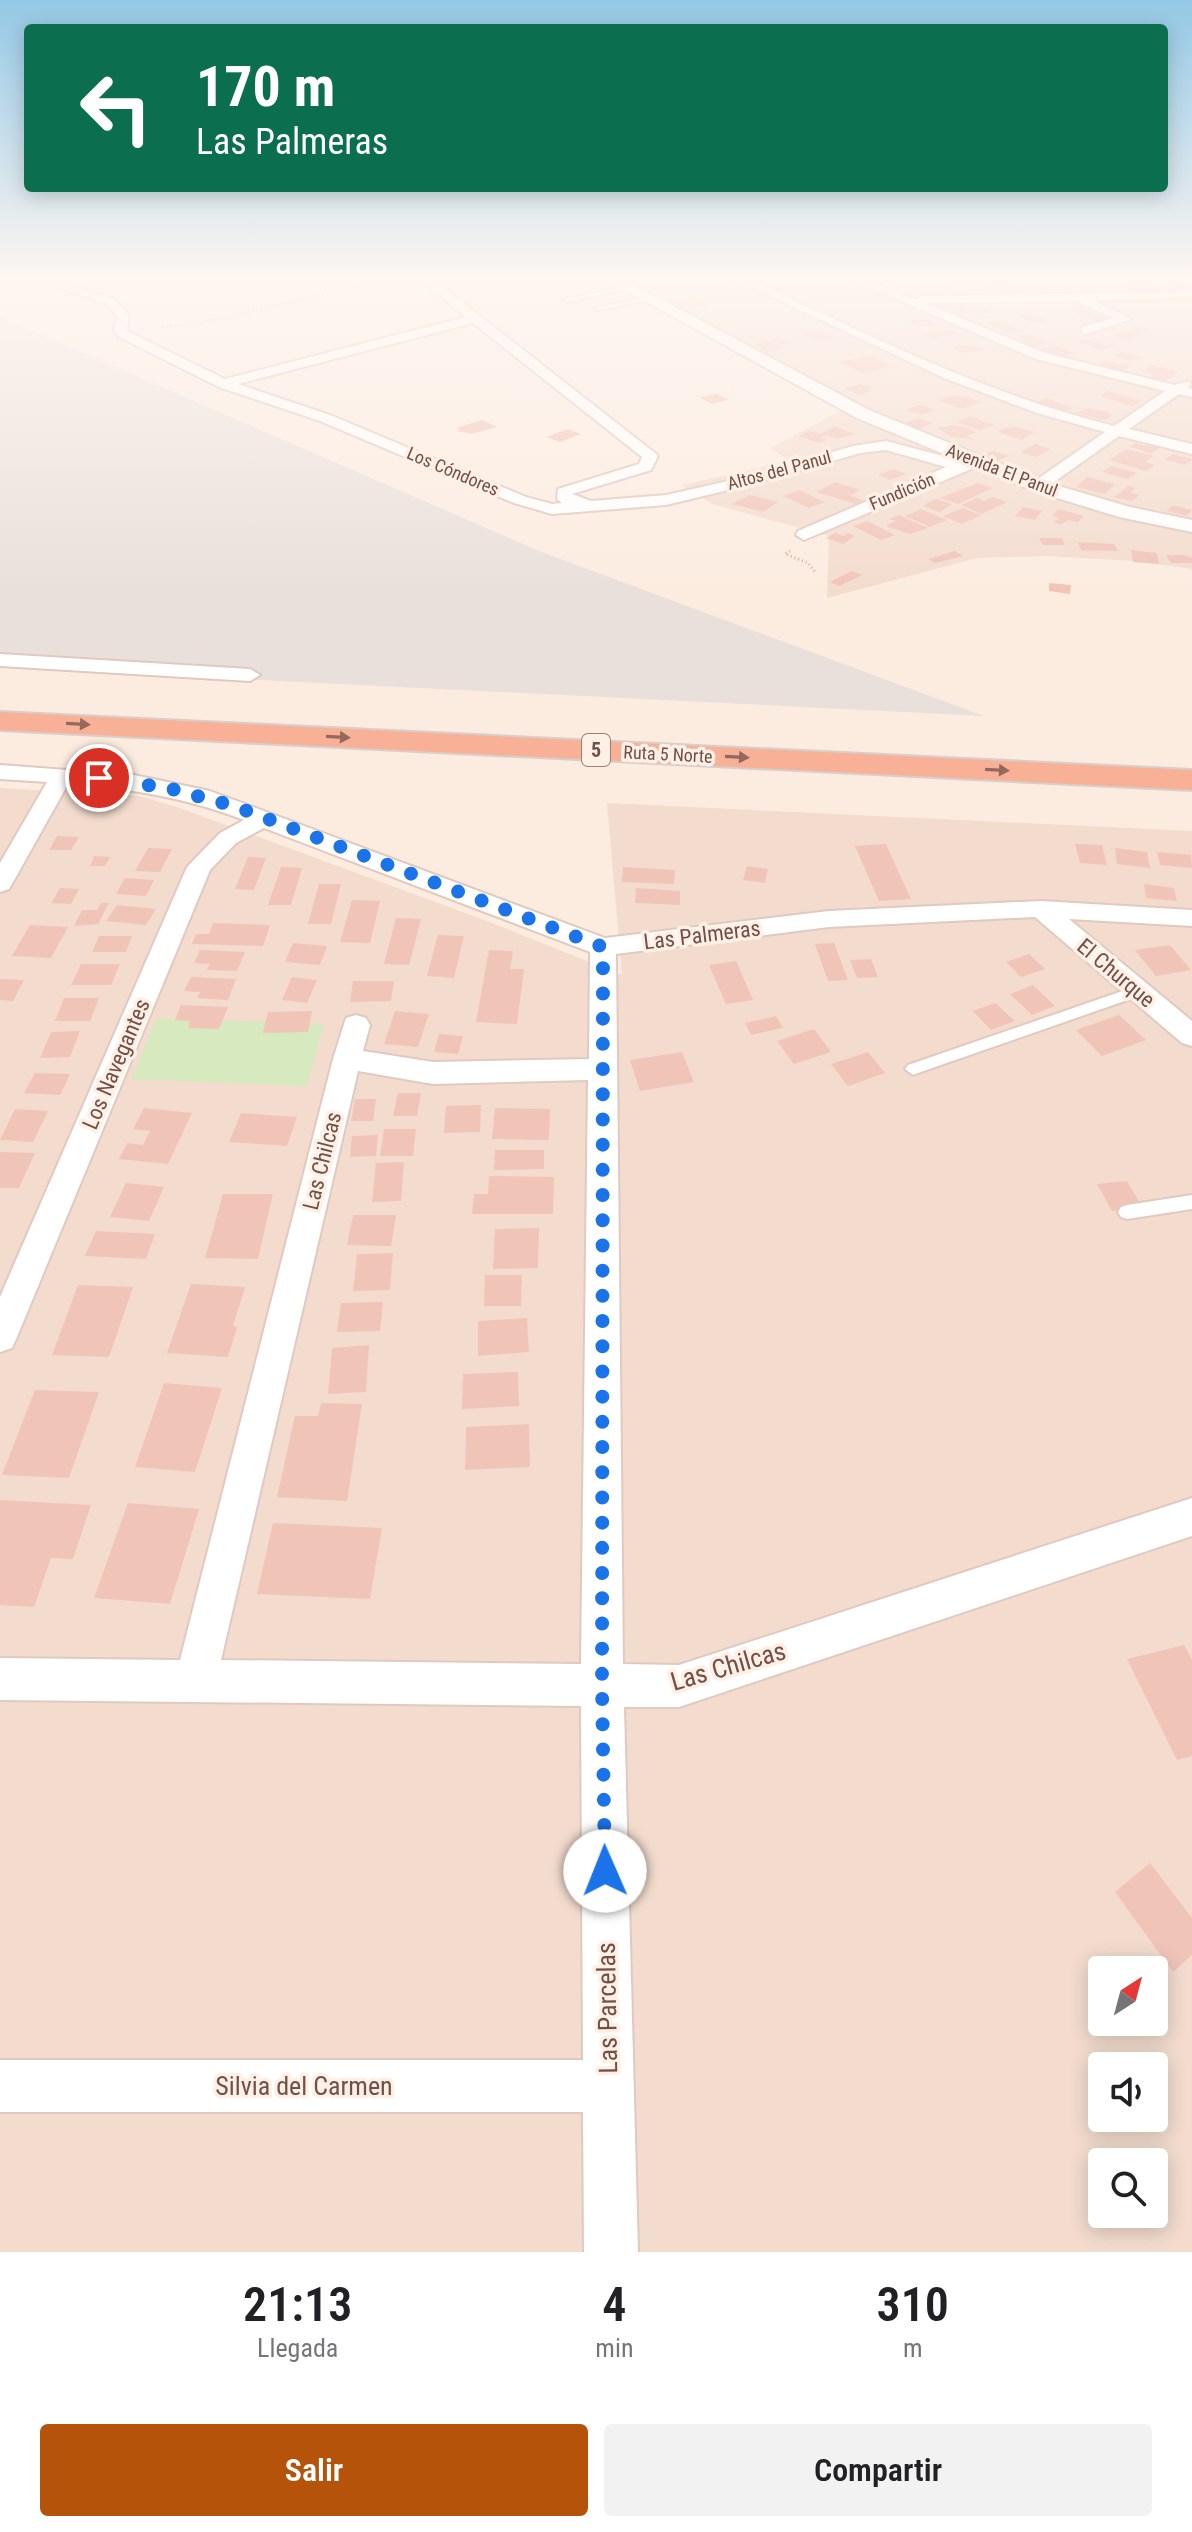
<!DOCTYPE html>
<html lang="es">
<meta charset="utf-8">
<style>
body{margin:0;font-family:"Roboto Condensed",sans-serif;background:#f2f2f2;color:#202124;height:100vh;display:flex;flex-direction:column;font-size:30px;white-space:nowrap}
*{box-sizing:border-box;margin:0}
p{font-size:26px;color:#757577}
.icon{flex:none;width:44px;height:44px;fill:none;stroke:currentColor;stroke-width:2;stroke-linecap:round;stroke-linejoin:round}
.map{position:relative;height:2252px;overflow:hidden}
.sheet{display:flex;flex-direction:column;background:#fff;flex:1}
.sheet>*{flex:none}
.top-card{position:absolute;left:24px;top:24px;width:1144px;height:168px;border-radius:8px;box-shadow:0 4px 20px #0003;background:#0b6e4f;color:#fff;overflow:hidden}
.needle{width:52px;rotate:36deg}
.fabs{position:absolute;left:1088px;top:1956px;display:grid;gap:16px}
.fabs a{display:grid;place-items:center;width:80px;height:80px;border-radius:8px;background:#fff;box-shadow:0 4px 20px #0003;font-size:40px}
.pin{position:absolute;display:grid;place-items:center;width:68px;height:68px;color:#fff;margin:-34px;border:4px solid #fff;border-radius:50%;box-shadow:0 2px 8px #0007}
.me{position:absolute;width:88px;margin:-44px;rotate:359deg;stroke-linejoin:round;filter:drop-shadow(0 0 6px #0008)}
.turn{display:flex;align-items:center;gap:28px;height:168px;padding:0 40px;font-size:36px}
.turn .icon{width:104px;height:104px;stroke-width:2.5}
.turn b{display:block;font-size:56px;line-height:68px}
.eta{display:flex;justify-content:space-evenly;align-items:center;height:136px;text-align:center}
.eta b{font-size:48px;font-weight:600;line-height:56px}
.action{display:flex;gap:16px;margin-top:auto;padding:16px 40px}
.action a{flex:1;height:92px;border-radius:8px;background:#b45309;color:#fff;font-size:32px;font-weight:600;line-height:92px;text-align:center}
.action a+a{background:#f2f2f2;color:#202124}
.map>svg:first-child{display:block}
</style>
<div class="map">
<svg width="1192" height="2252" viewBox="0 0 1192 2252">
<rect width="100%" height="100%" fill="#fcece0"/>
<g fill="#f3dcce" fill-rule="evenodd">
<polygon points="619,277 1192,277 1192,569 1136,561 1047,556 977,558 827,598 829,536 712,504 682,485 789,461 770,448 857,402 729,338"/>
<path d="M0,788l139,8 41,12 299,110 143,57 -15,-172 585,28v1421h-1192zM1102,1970h52v52h-52zM1102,2066h52v52h-52zM1102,2162h52v52h-52z"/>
</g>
<polygon fill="#eae0db" points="0,317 544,553 984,716 0,667"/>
<polygon fill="#d7e9bf" points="156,1018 324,1024 307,1086 131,1079"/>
<g fill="#f1c4b8">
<polygon points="874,277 880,277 902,283 895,286 867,280"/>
<polygon points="965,277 993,277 981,284 953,283"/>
<polygon points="1162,280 1175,280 1192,291 1167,291 1164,288 1168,288 1164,285 1168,284"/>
<polygon points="1003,282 1024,293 1007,295 982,284"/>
<polygon points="1153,283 1164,293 1133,293 1124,284"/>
<polygon points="689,297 709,305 685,306 692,309 680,311 675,308 682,306 674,307 664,301"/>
<polygon points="948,304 962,304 965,309 988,309 991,313 954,313"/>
<polygon points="1083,307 1112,320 1097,322 1068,309"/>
<polygon points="1021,314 1036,316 1049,321 1035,324 1014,315"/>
<polygon points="927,319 938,325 917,327 907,321"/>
<polygon points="998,321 1024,331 1008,334 986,323"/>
<polygon points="1137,327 1149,330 1128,340 1110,336"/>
<polygon points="950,330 959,334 933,338 924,334"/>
<polygon points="808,331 822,332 834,337 819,341 801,333"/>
<polygon points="1029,334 1052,343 1031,347 1019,342 1025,341 1015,336"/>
<polygon points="778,338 792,343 779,345 786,349 767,352 754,344"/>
<polygon points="1087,339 1104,345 1117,346 1100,350 1077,341"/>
<polygon points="964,346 978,346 986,350 962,353 952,347"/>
<polygon points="1058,346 1076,353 1060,357 1040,349"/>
<polygon points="1124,352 1143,358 1130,361 1112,355"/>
<polygon points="869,356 891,366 862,373 840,362"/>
<polygon points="1104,361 1130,366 1123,372 1097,367"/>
<polygon points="1151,365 1178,371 1165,382 1147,379 1153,374 1144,372"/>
<polygon points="860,384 872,387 868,389 872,390 861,396 845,389"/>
<polygon points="1108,391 1126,396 1142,400 1132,407 1101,396"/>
<polygon points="717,394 729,400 711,404 699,397"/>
<polygon points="951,396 967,397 981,402 962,409 939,401"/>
<polygon points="1046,398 1074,408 1064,411 1034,403"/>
<polygon points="920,405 935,410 921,415 906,410"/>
<polygon points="1088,408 1108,412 1112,416 1107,420 1074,414"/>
<polygon points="970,416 995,425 980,430 956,422"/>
<polygon points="919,418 933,423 918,429 903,423"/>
<polygon points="482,420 497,427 471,434 457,431 461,430 456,428"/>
<polygon points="953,425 966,427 976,433 965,435 973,439 952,437 937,428"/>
<polygon points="834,426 855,434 837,439 826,435 820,438 827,439 820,443 798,436 810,431 821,434"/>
<polygon points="1016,427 1034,432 1022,440 998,432 1005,428"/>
<polygon points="568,429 581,434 560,442 546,437"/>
<polygon points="1136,443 1146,446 1149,444 1161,447 1151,454 1129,446"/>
<polygon points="1035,444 1051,449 1036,457 1020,452"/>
<polygon points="1126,449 1154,456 1145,462 1155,465 1146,471 1109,460"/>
<polygon points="993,451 1009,456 994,462 979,456"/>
<polygon points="1173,454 1192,459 1192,460 1184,465 1165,459"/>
<polygon points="1111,466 1137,473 1128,479 1102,472"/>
<polygon points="894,469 906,474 890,480 878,475"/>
<polygon points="1087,477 1115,484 1105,494 1076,487"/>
<polygon points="835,482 860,490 850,496 863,500 856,504 816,492"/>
<polygon points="978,483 993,488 958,504 940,498"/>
<polygon points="1128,486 1135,488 1130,493 1139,495 1132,501 1114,497"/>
<polygon points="799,490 825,502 809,508 783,496"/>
<polygon points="750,495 778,502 764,512 731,504"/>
<polygon points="993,497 1007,502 982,514 961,505 977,498 984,501"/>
<polygon points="935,499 952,504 940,512 923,506"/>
<polygon points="1173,505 1192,510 1187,516 1167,511"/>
<polygon points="1023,507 1042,511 1035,520 1015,516"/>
<polygon points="963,508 981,515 962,524 943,516"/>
<polygon points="921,509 947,520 930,527 905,516"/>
<polygon points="1058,509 1084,516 1078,522 1068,520 1062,524 1053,522 1060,518 1052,516"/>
<polygon points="899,515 928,528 910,534 886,526 895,521 889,519"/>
<polygon points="867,521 895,535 881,540 853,526"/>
<polygon points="835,533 844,536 848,533 855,536 843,544 826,538"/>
<polygon points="1039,538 1062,538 1065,545 1043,545"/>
<polygon points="1078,542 1114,544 1118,551 1081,550"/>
<polygon points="1131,550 1157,553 1159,564 1133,562"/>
<polygon points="955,551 963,556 935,563 928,559"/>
<polygon points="1166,555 1184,555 1192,558 1192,563 1171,563"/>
<polygon points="852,571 862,575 839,586 830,582"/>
<polygon points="1049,583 1071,585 1070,594 1049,591"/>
<polygon points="57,836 79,837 71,850 49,850"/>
<polygon points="886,844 894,862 911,899 879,901 855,846"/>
<polygon points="1075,844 1102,845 1107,865 1080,863"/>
<polygon points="148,848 172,849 160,872 135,871"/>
<polygon points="1115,848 1147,852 1150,868 1117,864"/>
<polygon points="1157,852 1191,855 1192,868 1160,865"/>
<polygon points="94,856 110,857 105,866 90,866"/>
<polygon points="248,857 266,858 254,890 235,889"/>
<polygon points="747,866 768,869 765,883 743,880"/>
<polygon points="281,867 302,868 291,905 268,905"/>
<polygon points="623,867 675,870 674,884 622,882"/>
<polygon points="125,878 154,880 146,896 116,894"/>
<polygon points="319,884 341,884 331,924 308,924"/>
<polygon points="1144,884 1174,888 1177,901 1146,898"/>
<polygon points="60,888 79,889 71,904 51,903"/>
<polygon points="636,888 680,891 680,905 635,903"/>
<polygon points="352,900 380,901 370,943 340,942"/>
<polygon points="101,903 109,903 98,924 74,926 82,910 97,910"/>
<polygon points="117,905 156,909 146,925 106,921"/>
<polygon points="396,918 421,919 409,965 384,964"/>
<polygon points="213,923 270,925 263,946 192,944 196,934 209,934"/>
<polygon points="30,925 68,927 51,958 12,956"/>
<polygon points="438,935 464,936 454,978 427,976"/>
<polygon points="99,936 132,936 126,952 92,952"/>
<polygon points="293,943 327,946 320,965 285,962"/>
<polygon points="834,943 848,980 828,981 815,944"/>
<polygon points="1170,945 1191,970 1156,976 1135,950"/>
<polygon points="200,950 245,952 237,971 207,970 210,964 194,963"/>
<polygon points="489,950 513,951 510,969 524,969 517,1024 476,1022"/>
<polygon points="1029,954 1045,969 1021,977 1006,962"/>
<polygon points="871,959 878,977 857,978 850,960"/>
<polygon points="736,961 753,1000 726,1004 709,965"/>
<polygon points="81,964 120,964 111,985 71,985"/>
<polygon points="191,977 236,979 228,1000 197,998 200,992 184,991"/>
<polygon points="292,977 317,980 307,1003 282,1000"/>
<polygon points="0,979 24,980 13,1001 0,1000"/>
<polygon points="353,981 394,981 391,1001 350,1002"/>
<polygon points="1033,985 1055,1006 1032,1015 1010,994"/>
<polygon points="64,998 99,998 90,1021 55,1021"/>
<polygon points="995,1003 1015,1021 991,1030 973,1011"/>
<polygon points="181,1005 228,1007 219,1029 188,1028 190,1021 175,1020"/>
<polygon points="312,1011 308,1032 263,1033 268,1012"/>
<polygon points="395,1011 429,1014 418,1047 384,1044"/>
<polygon points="1119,1015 1146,1040 1102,1056 1076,1030"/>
<polygon points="776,1016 783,1028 751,1035 745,1023"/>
<polygon points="814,1029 831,1052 794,1064 777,1041"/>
<polygon points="80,1031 70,1057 40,1058 51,1032"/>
<polygon points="439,1034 463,1036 458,1054 434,1052"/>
<polygon points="682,1052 694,1082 640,1091 630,1060"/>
<polygon points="868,1052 885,1073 848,1086 831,1064"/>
<polygon points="35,1073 70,1074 60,1095 24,1093"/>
<polygon points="398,1093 421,1093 417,1116 393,1116"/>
<polygon points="355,1099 376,1099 373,1121 351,1121"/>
<polygon points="481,1105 480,1132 444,1133 446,1106"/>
<polygon points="144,1108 192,1113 168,1164 119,1159 127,1143 143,1145 150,1131 133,1129"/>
<polygon points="495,1108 550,1109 549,1140 492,1139"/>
<polygon points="15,1109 48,1111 33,1142 0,1140"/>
<polygon points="241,1113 297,1117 287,1146 229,1142"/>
<polygon points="384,1129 416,1129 413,1156 380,1156"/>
<polygon points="378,1135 376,1156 350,1157 352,1136"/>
<polygon points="495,1150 544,1150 544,1169 494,1170"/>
<polygon points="0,1152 35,1153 19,1188 0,1188"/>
<polygon points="404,1162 401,1201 372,1202 376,1163"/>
<polygon points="489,1176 554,1177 553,1214 472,1214 474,1194 488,1194"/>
<polygon points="1127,1181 1142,1207 1112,1211 1097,1184"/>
<polygon points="126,1183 164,1187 149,1221 110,1217"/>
<polygon points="223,1194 273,1194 258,1259 205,1258"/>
<polygon points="353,1215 396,1215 391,1246 347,1245"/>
<polygon points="539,1228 538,1268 493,1269 495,1229"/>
<polygon points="96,1231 155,1234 146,1259 85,1256"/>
<polygon points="393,1253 390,1290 353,1291 357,1254"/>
<polygon points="485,1275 522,1275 521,1306 484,1306"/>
<polygon points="191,1284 245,1287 233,1326 237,1327 228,1357 167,1353"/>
<polygon points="78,1285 133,1287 109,1357 52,1355"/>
<polygon points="383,1302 380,1331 337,1332 341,1303"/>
<polygon points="527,1318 529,1352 478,1356 478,1321"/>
<polygon points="369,1345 366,1392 328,1394 332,1348"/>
<polygon points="518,1372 519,1406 462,1409 463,1374"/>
<polygon points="164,1383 222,1388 195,1472 135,1467"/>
<polygon points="35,1390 99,1392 69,1478 2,1475"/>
<polygon points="321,1403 362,1404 347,1501 277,1497 295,1416 318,1416"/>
<polygon points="529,1424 530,1467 465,1470 466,1427"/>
<polygon points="0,1500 91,1505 73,1559 51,1558 34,1607 0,1605"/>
<polygon points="128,1503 199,1509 170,1604 94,1598"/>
<polygon points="273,1523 382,1528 370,1599 257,1594"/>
<polygon points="1184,1645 1192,1660 1192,1756 1177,1760 1127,1659"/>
<polygon points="1150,1863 1192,1918 1192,1955 1173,1972 1115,1892"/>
</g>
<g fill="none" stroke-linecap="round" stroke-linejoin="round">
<defs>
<g id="service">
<polygon points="626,286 628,289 566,302 563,300"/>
<polygon points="647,297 649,300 598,310 595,308"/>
<polygon points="1137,986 1142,987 1144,991 1142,995 918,1073 913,1075 905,1069 908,1065"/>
<polygon points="1192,1195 1192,1209 1127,1219 1121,1217 1118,1212 1121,1207 1127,1205"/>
</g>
<g id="minor">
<path d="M29,277h17l69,23 14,15 -2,16 98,48 241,-62 -49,-40h13l225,176 3,3 -7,14 -79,24 19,7 75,-6 80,-18 107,-31 33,-5 87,23 3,3 -172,73 -8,-5 2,-4 148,-64 -60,-17 -26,3 -103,30 -91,22 -114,9 -38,-11 -194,-82 -101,-34 -100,-50 -5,-7 3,-14 -10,-12zM473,323l169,134 -3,7 -81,25 -1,10 5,4 -10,1 -26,-7 -196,-82 -92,-31z"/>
<path d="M730,277h15c120,57 240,117 369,149l51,-35 -129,-32 -191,-82h16l55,23 6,-4 270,-4v6l-101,2 41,19 -46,15 -4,-1v-6l32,-9 -33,-14 -1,-3 -155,2 120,50 129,32 15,-4 2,3 -3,4 4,1v8l-13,-3 -50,35 63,15v10l-73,-18 -75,53h-12v-6l73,-51 -68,-19 -93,-35z"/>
<polygon points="0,654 250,669 260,675 250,681 0,666"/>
<path d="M0,765l134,10 76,16 395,147 224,-27 212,-10 151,9v16l-123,-7 123,102v25l-10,-3 -147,-126 -206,10 -213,27 7,710 56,1 513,-167v38l-513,171h-55l14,545h-54l-1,-140h-583v-52h583l-2,-354 -581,-6v-42l180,2 153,-601 13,-41 10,-3 10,3 4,7 -7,26 70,11 156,-3 1,-107 -326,-124 -28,15 -26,27 -193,467 -5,11 -12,4v-55l187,-430 33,-34 24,-13c-60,-23 -112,-31 -176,-36l-56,100 -3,5 -9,3v-29l47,-81 -47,-3zM358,1071l75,13 155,-4 -7,584 -360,-4z"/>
</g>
<polygon id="tertiary" points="601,277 619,277 869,410 1045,482 1130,507 1192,520 1192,532 1119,517 1031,490 857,418"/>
<polygon id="trunk" points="0,712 1192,770 1192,790 0,730"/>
</defs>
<use href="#service" stroke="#e1c9bf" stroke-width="4"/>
<use href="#minor" stroke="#e1c9bf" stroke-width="4"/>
<use href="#tertiary" stroke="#e1c9bf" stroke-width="4"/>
<use href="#trunk" stroke="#d8cecc" stroke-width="4"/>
<polyline stroke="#d5a89b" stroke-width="2" stroke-dasharray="1 3" stroke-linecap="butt" points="162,327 195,324 402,277"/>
<polyline stroke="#d5a89b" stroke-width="3" stroke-dasharray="1 3" stroke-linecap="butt" points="790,551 785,554 808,563 816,573"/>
<use href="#service" fill="#fff" fill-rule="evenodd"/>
<use href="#minor" fill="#fff" fill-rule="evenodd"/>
<use href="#tertiary" fill="#fff" fill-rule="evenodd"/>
<use href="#trunk" fill="#f8b197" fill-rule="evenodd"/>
</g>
<defs><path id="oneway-solid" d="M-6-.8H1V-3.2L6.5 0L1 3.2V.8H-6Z" transform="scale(2)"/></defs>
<g fill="#94685c">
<use href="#oneway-solid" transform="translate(78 724) rotate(3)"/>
<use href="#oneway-solid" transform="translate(338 737) rotate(3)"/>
<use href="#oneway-solid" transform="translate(737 757) rotate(3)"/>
<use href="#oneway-solid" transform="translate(997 770) rotate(3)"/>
</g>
<linearGradient id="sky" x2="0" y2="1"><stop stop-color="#93c8e6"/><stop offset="0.47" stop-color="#fef6f1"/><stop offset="1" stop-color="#fef6f1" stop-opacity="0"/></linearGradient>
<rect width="1192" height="592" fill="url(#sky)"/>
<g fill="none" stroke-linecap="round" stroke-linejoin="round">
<polyline stroke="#1a73e8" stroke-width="14" stroke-dasharray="0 25.2" points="99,778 168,788 234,806 603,947 602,1686 605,1871"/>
</g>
<g text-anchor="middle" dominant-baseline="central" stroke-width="7" stroke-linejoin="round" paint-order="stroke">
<g font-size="18" fill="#724f48" stroke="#fff0e5">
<text transform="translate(779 470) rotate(-15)">Altos del Panul</text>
<text transform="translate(1002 470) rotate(21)">Avenida El Panul</text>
<text transform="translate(453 471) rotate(23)">Los Cóndores</text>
<text transform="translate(902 491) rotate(-23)">Fundición</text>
<text transform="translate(668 754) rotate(3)">Ruta 5 Norte</text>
</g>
<rect fill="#fff0e5" stroke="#9c7f77" stroke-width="2" x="582" y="734" width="28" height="32" rx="6"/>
<g font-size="20" font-weight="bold" fill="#724f48">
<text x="596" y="750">5</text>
</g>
<g font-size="22" fill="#724f48" stroke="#fff0e5">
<text transform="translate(702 935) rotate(-7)">Las Palmeras</text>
<text transform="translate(1116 973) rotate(40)">El Churque</text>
<text transform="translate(116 1064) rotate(-67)">Los Navegantes</text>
<text transform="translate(322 1161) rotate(-76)">Las Chilcas</text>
</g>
<g font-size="26" fill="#724f48" stroke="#fff0e5">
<text transform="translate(728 1666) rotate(-16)">Las Chilcas</text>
<text transform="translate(607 2008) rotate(-91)">Las Parcelas</text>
<text x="304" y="2086">Silvia del Carmen</text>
</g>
</g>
</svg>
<div class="fabs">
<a><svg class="needle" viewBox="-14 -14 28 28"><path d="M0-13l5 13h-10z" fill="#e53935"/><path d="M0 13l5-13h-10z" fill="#757577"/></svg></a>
<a><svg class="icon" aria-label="sound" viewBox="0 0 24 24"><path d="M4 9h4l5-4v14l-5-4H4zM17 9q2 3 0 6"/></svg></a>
<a><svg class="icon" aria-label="search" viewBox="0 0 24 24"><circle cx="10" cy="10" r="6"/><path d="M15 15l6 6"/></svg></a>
</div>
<div class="pin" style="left:99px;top:778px;background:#d93025"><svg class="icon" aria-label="arrive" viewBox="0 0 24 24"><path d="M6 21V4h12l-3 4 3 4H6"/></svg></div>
<svg class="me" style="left:605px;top:1871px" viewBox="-20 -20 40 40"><circle r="19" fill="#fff"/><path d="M0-13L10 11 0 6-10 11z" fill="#1a73e8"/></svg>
<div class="top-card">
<div class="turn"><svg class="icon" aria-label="left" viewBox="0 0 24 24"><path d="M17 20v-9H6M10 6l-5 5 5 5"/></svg><div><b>170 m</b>Las Palmeras</div></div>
</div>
</div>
<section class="sheet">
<div class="eta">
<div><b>21:13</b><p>Llegada</p></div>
<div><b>4</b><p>min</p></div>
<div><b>310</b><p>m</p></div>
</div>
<div class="action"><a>Salir</a><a>Compartir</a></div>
</section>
